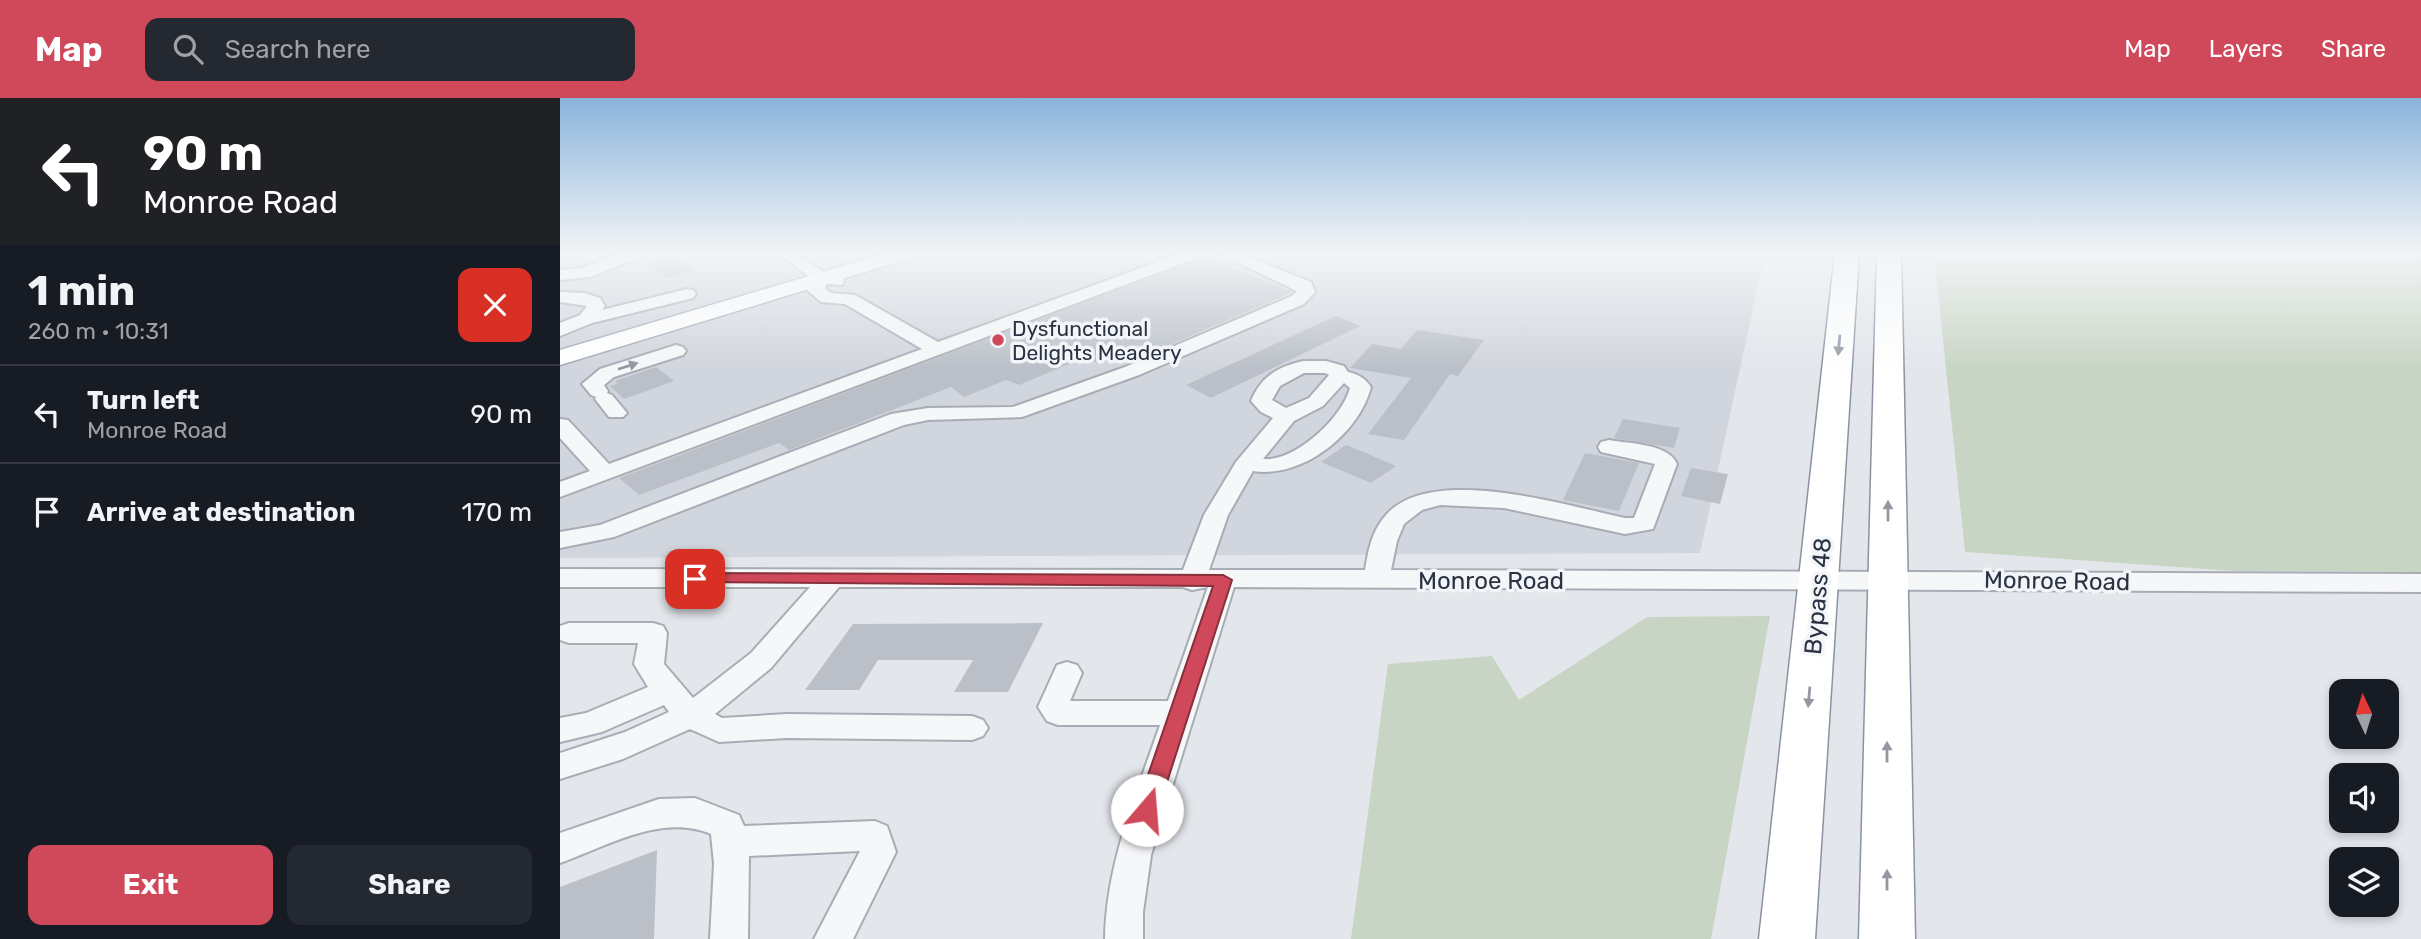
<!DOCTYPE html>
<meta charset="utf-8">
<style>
body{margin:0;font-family:Rubik,sans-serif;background:#242831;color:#f1f3f6;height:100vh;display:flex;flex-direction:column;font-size:26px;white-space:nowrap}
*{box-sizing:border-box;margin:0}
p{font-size:23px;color:#9ea1a6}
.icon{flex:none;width:38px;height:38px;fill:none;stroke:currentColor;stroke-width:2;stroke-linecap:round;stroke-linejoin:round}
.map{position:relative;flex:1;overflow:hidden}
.drawer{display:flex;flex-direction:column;background:#171b24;width:560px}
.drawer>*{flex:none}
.hud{background:#202124;color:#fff;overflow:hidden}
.needle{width:46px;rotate:356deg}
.controls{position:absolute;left:1769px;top:581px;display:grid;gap:14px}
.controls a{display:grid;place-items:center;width:70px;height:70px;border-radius:14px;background:#171b24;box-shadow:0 4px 10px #0003;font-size:35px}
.pin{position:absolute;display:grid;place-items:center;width:60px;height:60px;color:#fff;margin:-30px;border-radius:14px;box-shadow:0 4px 10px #0006}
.me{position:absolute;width:77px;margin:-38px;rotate:18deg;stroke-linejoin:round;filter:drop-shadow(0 0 5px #0008)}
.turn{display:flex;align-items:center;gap:24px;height:147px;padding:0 28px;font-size:32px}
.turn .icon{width:91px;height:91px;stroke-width:2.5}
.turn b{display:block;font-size:49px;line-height:60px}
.round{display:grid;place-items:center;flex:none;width:74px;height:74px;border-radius:14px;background:#242831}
.summary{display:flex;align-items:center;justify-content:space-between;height:119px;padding:0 28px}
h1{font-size:42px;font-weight:700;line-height:52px}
.cta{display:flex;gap:14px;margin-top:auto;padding:14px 28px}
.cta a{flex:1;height:80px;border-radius:14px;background:#cf495b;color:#fff;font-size:28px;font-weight:700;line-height:80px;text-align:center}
.cta a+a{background:#242831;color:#f1f3f6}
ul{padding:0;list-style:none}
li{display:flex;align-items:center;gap:21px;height:98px;padding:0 28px;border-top:2px solid #363941}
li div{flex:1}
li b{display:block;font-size:26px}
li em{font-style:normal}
header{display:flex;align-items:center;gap:42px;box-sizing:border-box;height:98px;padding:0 35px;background:#cf495b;color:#fff}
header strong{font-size:33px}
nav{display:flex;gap:38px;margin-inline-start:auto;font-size:24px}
.search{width:490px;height:63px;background:#242831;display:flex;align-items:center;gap:18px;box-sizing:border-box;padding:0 24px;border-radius:14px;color:#9ea1a6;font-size:26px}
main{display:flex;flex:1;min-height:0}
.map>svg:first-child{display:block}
</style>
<header>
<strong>Map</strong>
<div class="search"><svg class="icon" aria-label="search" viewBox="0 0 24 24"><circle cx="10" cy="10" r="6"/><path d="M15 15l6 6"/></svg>Search here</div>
<nav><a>Map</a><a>Layers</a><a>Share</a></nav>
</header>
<main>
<section class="drawer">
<div class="hud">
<div class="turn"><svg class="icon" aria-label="left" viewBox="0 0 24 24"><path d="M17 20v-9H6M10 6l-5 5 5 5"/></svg><div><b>90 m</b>Monroe Road</div></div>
</div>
<div class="summary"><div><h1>1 min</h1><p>260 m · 10:31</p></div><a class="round" style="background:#d93025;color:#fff"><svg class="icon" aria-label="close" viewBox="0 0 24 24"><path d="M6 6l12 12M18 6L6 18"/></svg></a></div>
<ul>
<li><svg class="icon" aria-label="left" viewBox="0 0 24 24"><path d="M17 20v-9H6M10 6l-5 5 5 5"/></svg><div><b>Turn left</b><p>Monroe Road</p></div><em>90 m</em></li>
<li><svg class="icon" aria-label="arrive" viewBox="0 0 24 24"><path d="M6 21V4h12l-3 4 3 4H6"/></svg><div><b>Arrive at destination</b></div><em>170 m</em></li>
</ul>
<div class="cta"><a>Exit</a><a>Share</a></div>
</section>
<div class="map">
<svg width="1861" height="841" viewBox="0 0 1861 841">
<rect width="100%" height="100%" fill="#e3e6eb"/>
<polygon fill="#d1d5dd" points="0,155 1205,155 1140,455 0,460"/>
<g fill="#c8d5c4">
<polygon points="1374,155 1861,155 1861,474 1674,473 1405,454"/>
<polygon points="1210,518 1151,841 791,841 828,566 932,558 959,602 1087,519"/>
</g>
<g fill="#babfc8">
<polygon points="113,158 133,173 107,180 87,165"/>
<polygon points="645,159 733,194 593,254 577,247 537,265 525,259 459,287 446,282 404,299 391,289 229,352 219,345 79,397 59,380"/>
<polygon points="776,218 800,228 651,300 626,287"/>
<polygon points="857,232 924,242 898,278 890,276 844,342 808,336 851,280 790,270 812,246 841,251"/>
<polygon points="96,269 114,283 64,301 50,288 58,286 55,283"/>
<polygon points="1063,321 1120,330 1114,350 1054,340"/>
<polygon points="786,347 801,353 836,368 811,385 761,364"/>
<polygon points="1025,355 1079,365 1059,413 1003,402"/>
<polygon points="1131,370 1168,376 1160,406 1121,398"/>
<polygon points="483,525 448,594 394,594 413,562 318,562 299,592 245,592 293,526"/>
<polygon points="97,752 94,841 0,841 0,789"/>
</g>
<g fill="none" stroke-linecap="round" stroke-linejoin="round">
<defs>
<g id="minor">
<polygon points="62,155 84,155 82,158 31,179 0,182 0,172 22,170"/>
<polygon points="218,155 236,155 266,176 282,179 284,183 282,187 267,186 265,191 271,195 295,197 378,244 622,155 644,155 642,158 0,399 0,384 30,373 0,340 0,321 8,322 49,366 362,251 285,206 261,204 247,192 252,181"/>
<polygon points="658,155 679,155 751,184 755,194 744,206 579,277 462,319 368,322 344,327 54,439 0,450 0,434 40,427 331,316 368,310 453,309 565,269 732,198 737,193"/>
<polygon points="127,191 133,192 136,196 133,200 32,225 0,238 0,225 20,217 27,208 0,204 0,194 24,195 40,200 45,208 42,212"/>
<polygon points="116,247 123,249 126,253 123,257 54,279 44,287 48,293 47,295 52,297 67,315 63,319 49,319 35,301 36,299 31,297 22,286 40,271"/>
<path d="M743,263h23l18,5 4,6c10,2 17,6 23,15 -12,47 -69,92 -118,84l-25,44 -19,55h156c3,-19 7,-40 21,-55 45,-52 181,-9 239,3h9l21,-54 -54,-12 -3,-5 3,-5 8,-2c20,4 59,3 68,24l-24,65 -28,5 -121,-26 -64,-3 -18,5 -18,14 -7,17 -6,29 1030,4v18l-1187,-5 -83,268 -8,57v27h-38c1,-75 31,-144 55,-214h-102l-11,-4 -9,-14 19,-42 10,-3 10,3 5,8 -12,28h98l40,-114 -16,3 -9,-3h-344l-68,81 -56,46 7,4 65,-4 185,2 11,4 5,8 -5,8 -11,4 -185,-2 -68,4 -29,-13 -67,30 -63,20v-26l65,-21 44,-20 -5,-7 -62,27 -42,10v-24l26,-5 62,-26 -14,-23 4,-21h-69l-9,-3v-14l9,-3h84l10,3 4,7 -3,31 29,34 58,-45 59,-66h-250v-18l623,1 21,-55 32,-53 37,-44 -12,-6 -10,-11c10,-25 27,-34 52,-40zM744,275h21l4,2 -20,23 -23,10 -14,-8 8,-14zM784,285l6,5c-8,30 -55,74 -87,71l31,-38 29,-15z"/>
<path d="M135,700l44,17 5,11 131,-5 12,5 9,26 -43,87h-39l46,-88 -111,5 -1,83h-38l4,-75 -3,-30c-49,-21 -104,12 -151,29v-30l99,-34z"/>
</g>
<polygon id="major" points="326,155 357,155 354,159 0,267 0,252"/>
<g id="highway">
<polygon points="1275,155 1299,155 1255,841 1199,841"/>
<polygon points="1317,155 1341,155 1355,841 1299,841"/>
</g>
</defs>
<use href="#minor" stroke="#a8adb5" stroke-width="4"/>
<use href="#major" stroke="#a2aab7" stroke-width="3"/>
<use href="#highway" stroke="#8a93a2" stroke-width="3"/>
<use href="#minor" fill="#f6f7f9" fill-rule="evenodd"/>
<use href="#major" fill="#fff" fill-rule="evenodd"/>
<use href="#highway" fill="#fff" fill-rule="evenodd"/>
</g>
<defs><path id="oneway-solid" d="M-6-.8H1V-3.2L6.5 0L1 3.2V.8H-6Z" transform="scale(1.75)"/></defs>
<g fill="#9499a1">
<use href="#oneway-solid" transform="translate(1279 247) rotate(95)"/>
<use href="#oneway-solid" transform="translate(1328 413) rotate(-90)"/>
<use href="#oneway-solid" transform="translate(1249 599) rotate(95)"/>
<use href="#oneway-solid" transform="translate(1327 654) rotate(-90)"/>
<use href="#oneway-solid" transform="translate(1327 782) rotate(-90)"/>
</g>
<use fill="#90959e" href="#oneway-solid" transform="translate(68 268) rotate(-18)"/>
<linearGradient id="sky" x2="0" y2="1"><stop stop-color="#8ab4dc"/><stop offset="0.57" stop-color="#f2f4f6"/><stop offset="1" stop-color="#f2f4f6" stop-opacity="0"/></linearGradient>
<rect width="1861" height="272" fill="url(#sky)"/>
<polygon fill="#cf495b" stroke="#872f3b" stroke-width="2" points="135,475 663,477 672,482 598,712 595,718 587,721 579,718 576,712 653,488 129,484 127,481 129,477"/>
<circle fill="#cf495b" stroke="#f3f5f8" stroke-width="2.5" cx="438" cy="242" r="7"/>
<g text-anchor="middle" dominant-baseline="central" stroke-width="7" stroke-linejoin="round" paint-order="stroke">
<g font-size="21" fill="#2a3343" stroke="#f3f5f8" text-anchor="start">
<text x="452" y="230">Dysfunctional<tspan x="452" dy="24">Delights Meadery</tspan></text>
</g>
<g font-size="24" fill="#2a3343" stroke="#f3f5f8">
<text x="931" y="483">Monroe Road</text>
<text transform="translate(1497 483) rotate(1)">Monroe Road</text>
<text transform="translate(1258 498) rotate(-85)">Bypass 48</text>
</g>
</g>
</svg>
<div class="controls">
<a><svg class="needle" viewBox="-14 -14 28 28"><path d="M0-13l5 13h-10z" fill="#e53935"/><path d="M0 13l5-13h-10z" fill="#9ea1a6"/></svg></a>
<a><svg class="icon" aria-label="sound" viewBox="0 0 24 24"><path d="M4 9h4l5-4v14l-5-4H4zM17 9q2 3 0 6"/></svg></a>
<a><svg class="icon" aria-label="layers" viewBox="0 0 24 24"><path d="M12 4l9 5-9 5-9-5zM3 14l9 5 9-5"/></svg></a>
</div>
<div class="pin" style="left:135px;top:481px;background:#d93025"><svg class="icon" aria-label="arrive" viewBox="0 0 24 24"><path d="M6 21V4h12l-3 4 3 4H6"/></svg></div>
<svg class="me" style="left:587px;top:712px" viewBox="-20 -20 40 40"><circle r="19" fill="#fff"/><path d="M0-13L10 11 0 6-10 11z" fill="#cf495b"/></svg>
</div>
</main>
